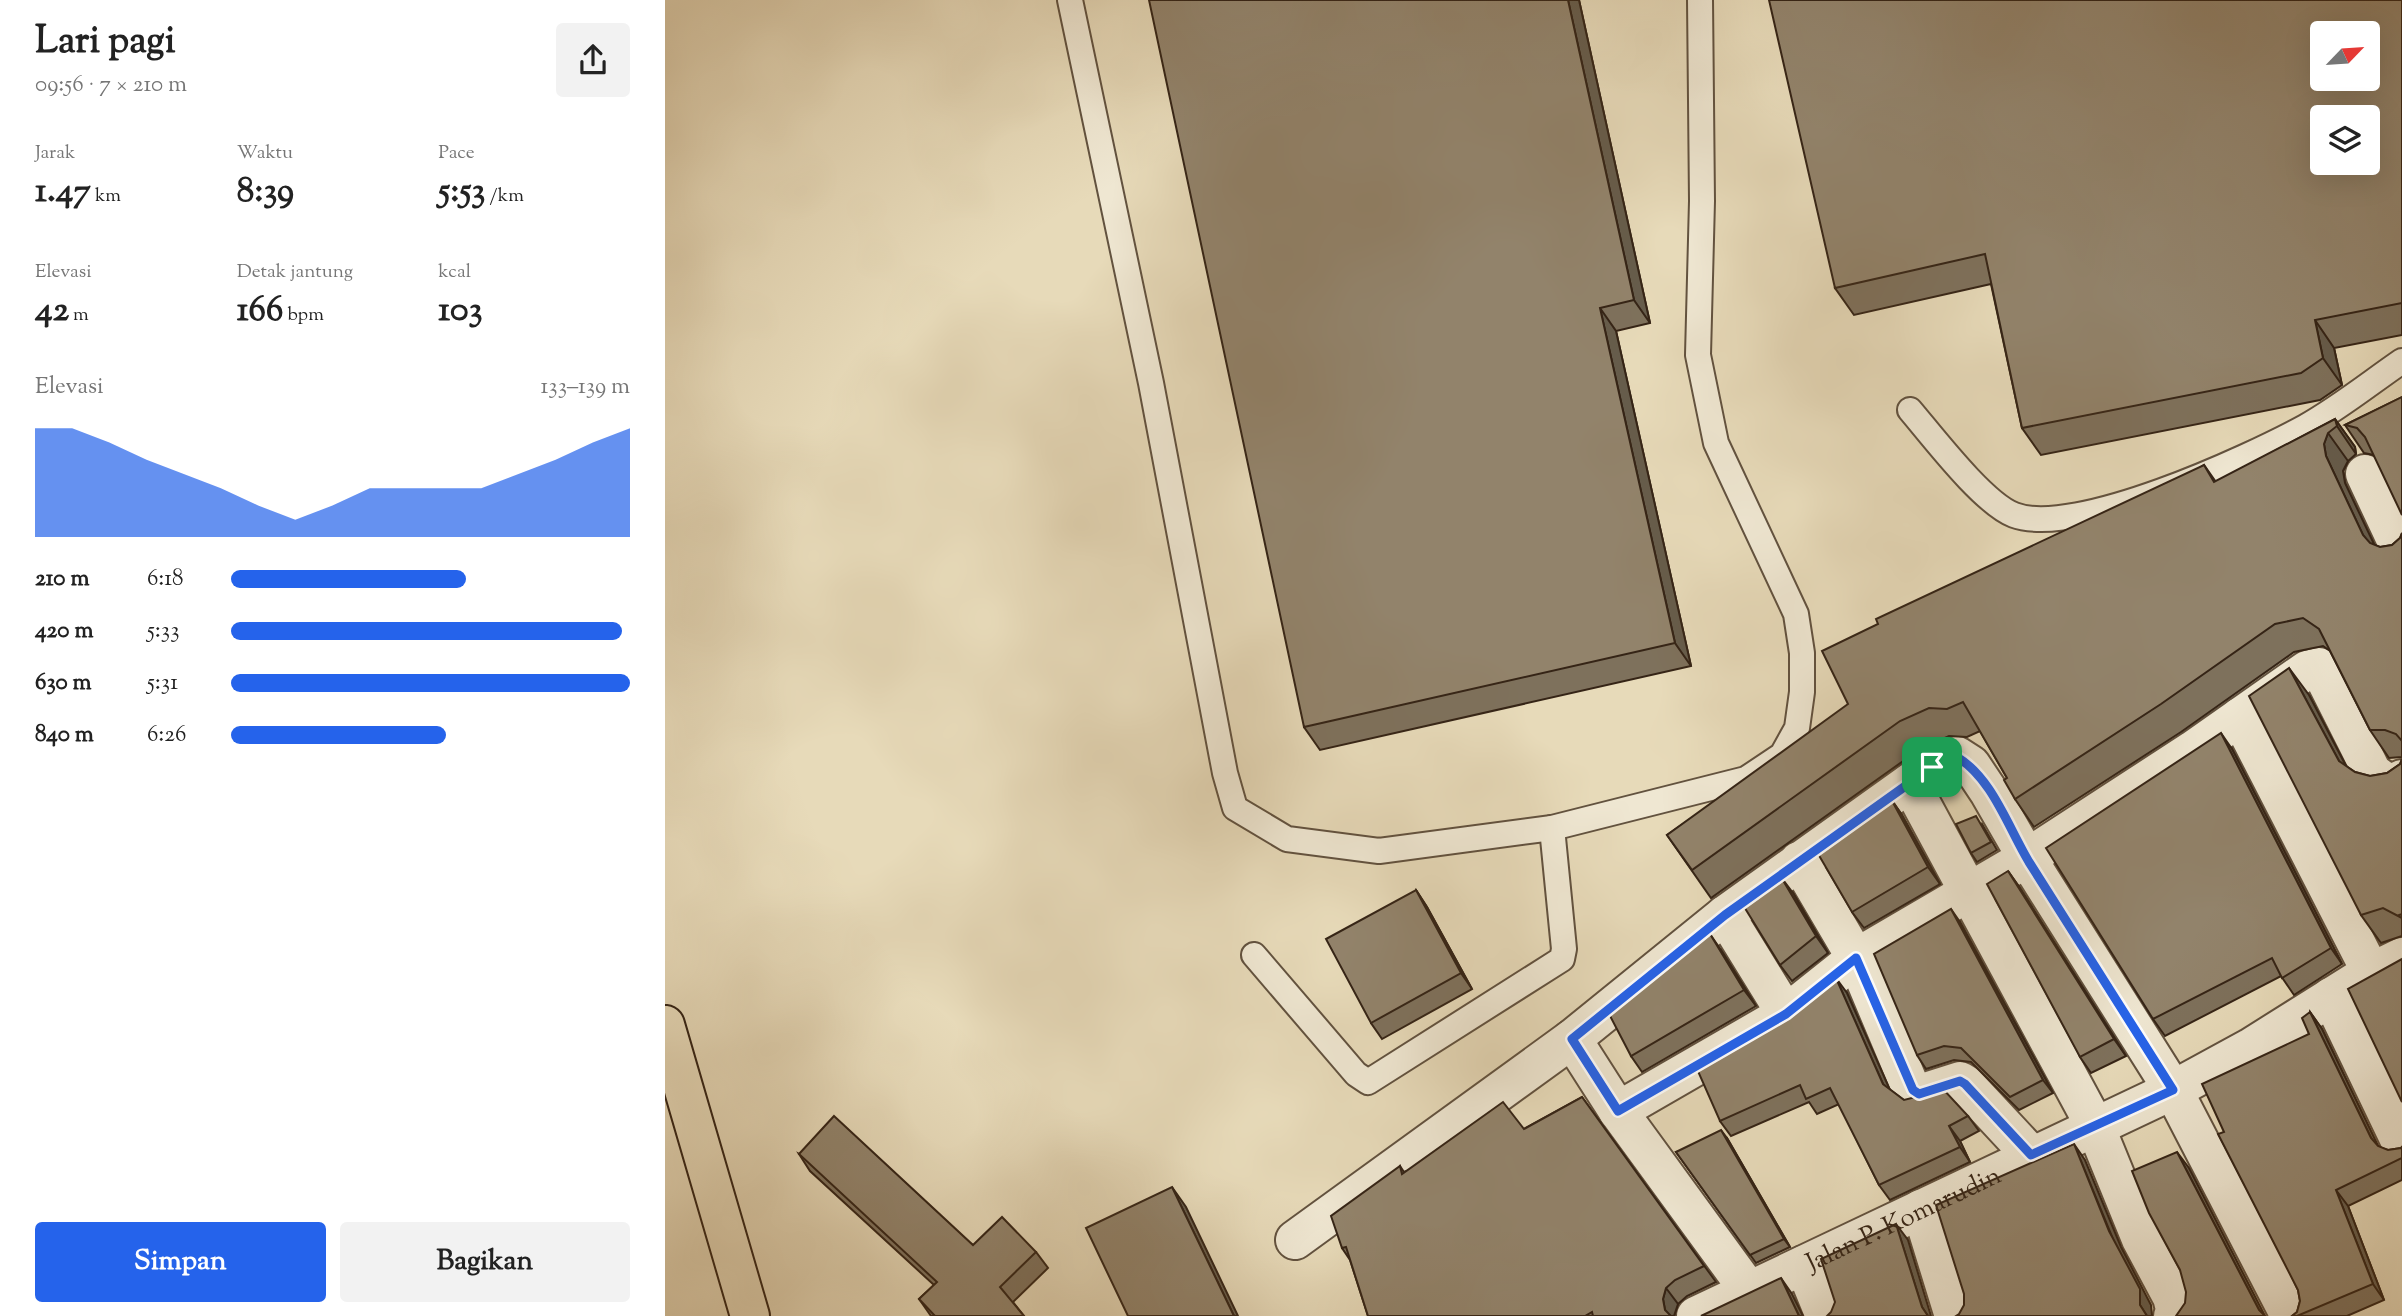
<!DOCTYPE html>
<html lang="id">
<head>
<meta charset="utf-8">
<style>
	:root { --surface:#fff; --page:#f2f2f2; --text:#222; --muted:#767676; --accent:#2563eb }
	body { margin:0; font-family:"Sorts Mill Goudy",serif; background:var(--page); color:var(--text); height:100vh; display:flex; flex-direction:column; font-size:26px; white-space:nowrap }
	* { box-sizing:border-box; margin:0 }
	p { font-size:23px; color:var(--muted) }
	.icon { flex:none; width:38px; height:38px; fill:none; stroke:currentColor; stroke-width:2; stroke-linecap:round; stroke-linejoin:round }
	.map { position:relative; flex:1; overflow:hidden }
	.sheet { display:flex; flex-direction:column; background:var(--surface); width:665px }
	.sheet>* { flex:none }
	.needle { width:46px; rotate:65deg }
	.buttons { position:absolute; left:1645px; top:21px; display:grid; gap:14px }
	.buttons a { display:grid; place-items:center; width:70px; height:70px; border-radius:7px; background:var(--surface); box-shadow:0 7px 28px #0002; font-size:35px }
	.pin { position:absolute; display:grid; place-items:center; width:60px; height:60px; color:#fff; margin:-30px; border-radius:14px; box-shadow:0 4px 10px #0006 }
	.round { display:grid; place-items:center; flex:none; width:74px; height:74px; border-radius:7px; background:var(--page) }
	.head { display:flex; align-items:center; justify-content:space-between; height:119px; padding:0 35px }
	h1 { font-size:38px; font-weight:700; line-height:52px }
	.stats { display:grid; grid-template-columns:repeat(3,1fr); gap:10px; height:119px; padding:7px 35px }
	.stats div { display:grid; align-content:center }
	.stats b { font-size:35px; font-weight:700 }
	.stats small { font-size:19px; font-weight:400 }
	.stats p { font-size:19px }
	.chart { height:196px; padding:14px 35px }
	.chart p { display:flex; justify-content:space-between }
	.chart svg { width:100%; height:126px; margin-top:7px; fill:var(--accent); opacity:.7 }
	.cta { display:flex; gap:14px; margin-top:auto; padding:14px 35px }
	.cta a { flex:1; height:80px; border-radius:7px; background:var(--accent); color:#fff; font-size:28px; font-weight:700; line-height:80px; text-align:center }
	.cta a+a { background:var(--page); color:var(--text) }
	ul { padding:0 35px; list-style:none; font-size:23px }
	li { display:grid; grid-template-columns:112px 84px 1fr; align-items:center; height:52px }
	li i { height:18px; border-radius:9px; background:var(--accent) }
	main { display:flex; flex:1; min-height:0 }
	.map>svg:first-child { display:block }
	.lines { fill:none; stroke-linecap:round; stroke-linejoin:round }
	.service-casing { stroke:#62523f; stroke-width:28 }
	.minor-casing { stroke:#62523f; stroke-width:42 }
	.motorway-casing { stroke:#352416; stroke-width:42 }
	.service { stroke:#efe7d2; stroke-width:24 }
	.minor { stroke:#efe7d2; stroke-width:38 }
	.motorway { stroke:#e7dab9; stroke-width:38 }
	.wall { fill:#7e715c; stroke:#352416; stroke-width:2 }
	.shaded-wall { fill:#665c4b; stroke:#352416; stroke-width:2 }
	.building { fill:#92836b; stroke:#352416; stroke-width:2; fill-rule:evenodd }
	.route-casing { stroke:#fff; stroke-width:14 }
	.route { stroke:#2563eb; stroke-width:9 }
	.labels { text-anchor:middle; stroke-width:7; stroke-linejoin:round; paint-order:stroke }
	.street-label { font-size:26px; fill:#352416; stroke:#efe7d2 }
</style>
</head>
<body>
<main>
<section class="sheet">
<div class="head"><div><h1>Lari pagi</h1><p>09:56 · 7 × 210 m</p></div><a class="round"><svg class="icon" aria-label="share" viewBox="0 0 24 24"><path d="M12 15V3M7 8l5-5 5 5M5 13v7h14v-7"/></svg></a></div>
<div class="stats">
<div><p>Jarak</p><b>1.47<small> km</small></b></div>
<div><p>Waktu</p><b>8:39</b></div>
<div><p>Pace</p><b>5:53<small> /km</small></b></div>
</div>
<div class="stats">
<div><p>Elevasi</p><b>42<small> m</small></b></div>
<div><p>Detak jantung</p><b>166<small> bpm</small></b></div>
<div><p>kcal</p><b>103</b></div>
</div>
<div class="chart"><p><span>Elevasi</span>133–139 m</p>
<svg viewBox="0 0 160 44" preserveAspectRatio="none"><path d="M0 44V6L10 6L20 11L30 17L40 22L50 27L60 33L70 38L80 33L90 27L100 27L110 27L120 27L130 22L140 17L150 11L160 6V44z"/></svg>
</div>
<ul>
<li><b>210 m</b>6:18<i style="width:59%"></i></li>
<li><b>420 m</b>5:33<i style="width:98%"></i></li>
<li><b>630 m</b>5:31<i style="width:100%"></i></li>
<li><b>840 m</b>6:26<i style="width:54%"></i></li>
</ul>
<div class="cta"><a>Simpan</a><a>Bagikan</a></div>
</section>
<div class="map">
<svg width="1737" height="1316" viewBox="0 0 1737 1316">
	<rect width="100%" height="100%" fill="#e7dab9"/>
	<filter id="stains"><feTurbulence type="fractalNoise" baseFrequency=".00286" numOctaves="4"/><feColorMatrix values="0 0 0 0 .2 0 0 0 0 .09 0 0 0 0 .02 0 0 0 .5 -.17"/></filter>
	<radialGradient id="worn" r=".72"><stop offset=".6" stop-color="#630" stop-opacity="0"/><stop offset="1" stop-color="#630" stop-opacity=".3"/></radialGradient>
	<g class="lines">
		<g class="service-casing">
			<g id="service">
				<polyline points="405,0 486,383 560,773 570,808 622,839 714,851 887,828 1081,779 1117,755 1132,728 1137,692 1137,653 1131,614 1051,443 1033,355 1037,201 1035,0"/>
				<path d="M1245,410C1268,437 1318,503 1349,515C1410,538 1583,458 1640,427C1674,408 1705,383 1737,361"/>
				<polyline points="589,955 691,1074 703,1082 897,959 899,949 887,828"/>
			</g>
		</g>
		<g class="minor-casing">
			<g id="minor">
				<polyline points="1700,474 1737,553"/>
				<polyline points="1575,717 1706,972"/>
				<polyline points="1245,783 1430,1126 1476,1239 1507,1297 1511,1313 1508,1316"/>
				<polyline points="1134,861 1191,958 1244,1084 1254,1094 1295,1081 1300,1084 1366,1155"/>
				<polyline points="1060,915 1121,1014"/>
				<polyline points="1666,997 1737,1145"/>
				<polyline points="907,1039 953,1111 1085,1292"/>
				<path d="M953,1111L1121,1014L1191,958L1362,858L1528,750L1642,670L1654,667L1707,772C1717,780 1725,786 1737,779"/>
				<polyline points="1256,1209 1289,1316"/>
				<polyline points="630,1240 907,1039 1060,915 1267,767 1292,756 1306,765 1324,792 1362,858 1508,1090 1625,1316"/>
				<polyline points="1139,1265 1160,1316"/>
				<path id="s1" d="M1031,1316L1508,1090L1585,1048L1706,972L1737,957"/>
			</g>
		</g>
		<g class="motorway-casing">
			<polyline id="motorway" points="0,1025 85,1316"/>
		</g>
		<use href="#service" class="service"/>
		<use href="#minor" class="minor"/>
		<use href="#motorway" class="motorway"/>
	</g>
	<g class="wall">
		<polygon points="914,0 985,323 951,331 1026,666 655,750 639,727"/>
		<polygon points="1737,0 1737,335 1669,348 1677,385 1655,400 1376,455 1357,428 1326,284 1189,315 1170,288"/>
		<polygon points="1737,397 1709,455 1699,453 1680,425"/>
		<polygon points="1670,419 1690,447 1691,454 1683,461 1678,471 1680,483 1709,545 1715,547 1727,545 1735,538 1737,533 1737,757 1724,758 1705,730 1665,651 1658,646 1629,652 1516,732 1369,827 1350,799 1342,778 1315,731 1302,737 1284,736 1255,749 1046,898 1002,835 1539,465 1551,482"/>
		<polygon points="1644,695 1681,766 1690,772 1705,776 1722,773 1735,764 1737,759 1737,936 1716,943 1696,915"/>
		<polygon points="1567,749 1677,964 1629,995 1616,976 1500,1036 1488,1019"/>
		<polygon points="1226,799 1237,815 1275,884 1199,928 1187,912"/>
		<polygon points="1317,824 1332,850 1312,862 1306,853"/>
		<polygon points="1343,871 1355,888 1461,1056 1426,1073 1415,1057"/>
		<polygon points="751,890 762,907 807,989 717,1039 706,1023"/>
		<polygon points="1128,893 1163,953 1127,981 1115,965"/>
		<polygon points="1295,922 1388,1093 1354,1110 1306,1062 1289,1060 1261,1069 1252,1055"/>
		<polygon points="1056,950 1091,1006 977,1072 966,1056"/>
		<polygon points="1182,993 1224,1089 1239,1100 1303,1116 1314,1131 1295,1141 1305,1162 1225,1200 1214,1185 1174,1104 1152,1114 1144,1102 1066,1136 1055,1121"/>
		<polygon points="1645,1012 1657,1029 1713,1147 1723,1150 1736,1148 1737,1147 1737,1180 1683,1206 1719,1300 1682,1316 1627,1316 1632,1312 1635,1301 1633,1290 1559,1132 1644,1034"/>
		<polygon points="917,1097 1051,1282 1022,1296 1013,1304 1009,1316 703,1316 685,1260 677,1248 735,1166 739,1172 859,1129"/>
		<polygon points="1062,1138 1125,1247 1091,1263 1011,1152"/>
		<polygon points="134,1154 308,1245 371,1252 383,1268 348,1302 359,1316 266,1316 254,1299 269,1285 145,1171"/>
	</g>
	<g class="shaded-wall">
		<polygon points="903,0 914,0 985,323 969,300"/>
		<polygon points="935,308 951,331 1026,666 1010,643"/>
		<polygon points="1650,320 1669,348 1677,385 1658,358"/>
		<polygon points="1670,419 1690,447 1691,454 1672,426"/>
		<polygon points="1663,433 1683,461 1678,471 1680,483 1718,563 1698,535 1661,456 1659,444"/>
		<polygon points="1624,668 1644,695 1693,789 1674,761"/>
		<polygon points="1556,733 1567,749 1677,964 1666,948"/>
		<polygon points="1226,799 1237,815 1275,884 1263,867"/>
		<polygon points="1343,871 1355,888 1461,1056 1449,1039"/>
		<polygon points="1116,877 1128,893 1163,953 1151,936"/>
		<polygon points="751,890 762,907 807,989 796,973"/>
		<polygon points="1286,909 1295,922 1388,1093 1378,1080"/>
		<polygon points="1045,934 1056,950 1091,1006 1079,990"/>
		<polygon points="1171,978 1182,993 1229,1099 1218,1084"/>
		<polygon points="1645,1012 1657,1029 1717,1154 1706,1138"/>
		<polygon points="1284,1126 1295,1141 1305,1162 1295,1147"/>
		<polygon points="1056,1130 1062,1138 1125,1247 1119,1239"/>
		<polygon points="1409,1144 1420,1160 1456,1247 1486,1305 1487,1316 1482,1316 1475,1305"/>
		<polygon points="1512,1152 1524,1168 1600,1316 1594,1310"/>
		<polygon points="507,1187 521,1207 573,1316 569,1316"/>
		<polygon points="1671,1190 1683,1206 1719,1300 1708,1284"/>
		<polygon points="1231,1224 1243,1240 1266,1316 1263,1316 1257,1307"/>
		<polygon points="1116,1278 1127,1294 1138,1316 1134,1316"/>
		<polygon points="1001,1288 1013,1304 1009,1316 1005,1316 1000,1310 998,1299"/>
	</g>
	<g class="building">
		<polygon points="484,0 903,0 969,300 935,308 1010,643 639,727"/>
		<path d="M1104,0H1737V303L1650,320L1658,358L1636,373L1357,428L1320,254L1170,288ZM1657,33H1703V79H1657ZM1657,117H1703V163H1657Z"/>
		<polygon points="1737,397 1737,515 1700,437 1692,428 1680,425"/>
		<polygon points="1670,419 1672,426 1663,433 1659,444 1661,456 1698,535 1705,543 1715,547 1727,545 1735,538 1737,533 1737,741 1731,734 1720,730 1705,730 1654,629 1638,618 1610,624 1496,704 1350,799 1339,780 1342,778 1298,702 1282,709 1264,708 1235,721 1027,870 1002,835 1183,704 1157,651 1213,624 1211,619 1539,465 1549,482"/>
		<polygon points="1624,668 1674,761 1690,772 1705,776 1722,773 1735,764 1737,759 1737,914 1734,915 1735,917 1718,908 1696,915 1584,696"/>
		<polygon points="1556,733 1666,948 1617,978 1607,958 1488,1019 1381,848"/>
		<polygon points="1226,799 1263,867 1187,912 1152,852"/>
		<polygon points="1311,816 1326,842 1306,853 1291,824"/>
		<polygon points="1343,871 1449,1039 1415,1057 1322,884"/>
		<polygon points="1116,877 1151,936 1115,965 1078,905"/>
		<polygon points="751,890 796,973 706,1023 661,939"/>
		<polygon points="1286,909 1378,1080 1345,1097 1296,1048 1279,1046 1252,1055 1209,954"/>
		<polygon points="1045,934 1079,990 966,1056 943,1012 1032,940"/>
		<polygon points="1737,959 1737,1102 1683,989"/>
		<polygon points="1171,978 1218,1084 1239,1100 1279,1090 1303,1116 1284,1126 1295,1147 1214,1185 1165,1088 1141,1099 1135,1085 1055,1121 1032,1069 1121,1018"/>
		<polygon points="1645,1012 1706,1138 1713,1146 1723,1150 1736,1148 1737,1147 1737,1158 1671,1190 1708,1284 1632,1316 1627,1316 1632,1312 1635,1301 1633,1290 1553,1134 1559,1132 1537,1084 1644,1034 1637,1018"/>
		<polygon points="917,1097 1039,1266 1010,1280 1001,1288 998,1299 1000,1310 1006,1316 928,1316 927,1312 920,1316 703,1316 681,1247 677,1248 666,1216 735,1166 737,1174 838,1102 859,1129"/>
		<polygon points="169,1116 308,1245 337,1217 371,1252 335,1287 359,1316 270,1316 254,1299 272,1282 134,1154"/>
		<polygon points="1056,1130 1119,1239 1085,1255 1011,1152"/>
		<polygon points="1409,1144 1444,1231 1475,1289 1475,1305 1482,1316 1291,1316 1294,1314 1299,1305 1299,1294 1271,1205"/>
		<polygon points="1512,1152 1594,1310 1600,1316 1511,1316 1520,1303 1521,1292 1515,1270 1484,1213 1467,1171"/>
		<polygon points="507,1187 569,1316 463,1316 421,1228"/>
		<polygon points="1231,1224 1257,1307 1263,1316 1162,1316 1166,1312 1170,1302 1156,1259"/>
		<polygon points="1116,1278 1134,1316 1036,1316"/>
	</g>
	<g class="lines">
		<g class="route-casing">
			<path id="route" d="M1292,757C1327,778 1343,827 1364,862C1412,938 1460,1014 1508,1090L1366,1155L1300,1084L1295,1081L1254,1094L1248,1090L1191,958L1121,1014L953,1111L907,1039L1060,915L1267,767Z"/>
		</g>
		<use href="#route" class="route"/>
	</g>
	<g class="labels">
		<g class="street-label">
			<text dy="9" stroke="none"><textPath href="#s1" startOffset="229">Jalan P. Komarudin</textPath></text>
		</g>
	</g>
	<rect width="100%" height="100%" filter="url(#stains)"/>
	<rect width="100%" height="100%" fill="url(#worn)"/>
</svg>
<div class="buttons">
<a><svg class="needle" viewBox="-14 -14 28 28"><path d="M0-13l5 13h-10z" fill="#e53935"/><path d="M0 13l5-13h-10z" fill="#767676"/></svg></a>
<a><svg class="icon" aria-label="layers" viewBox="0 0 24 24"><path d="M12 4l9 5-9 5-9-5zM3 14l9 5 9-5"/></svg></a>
</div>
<div class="pin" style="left:1267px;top:767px;background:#1e9e55"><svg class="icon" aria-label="arrive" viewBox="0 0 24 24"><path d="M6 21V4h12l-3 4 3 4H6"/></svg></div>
</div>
</main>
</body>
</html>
